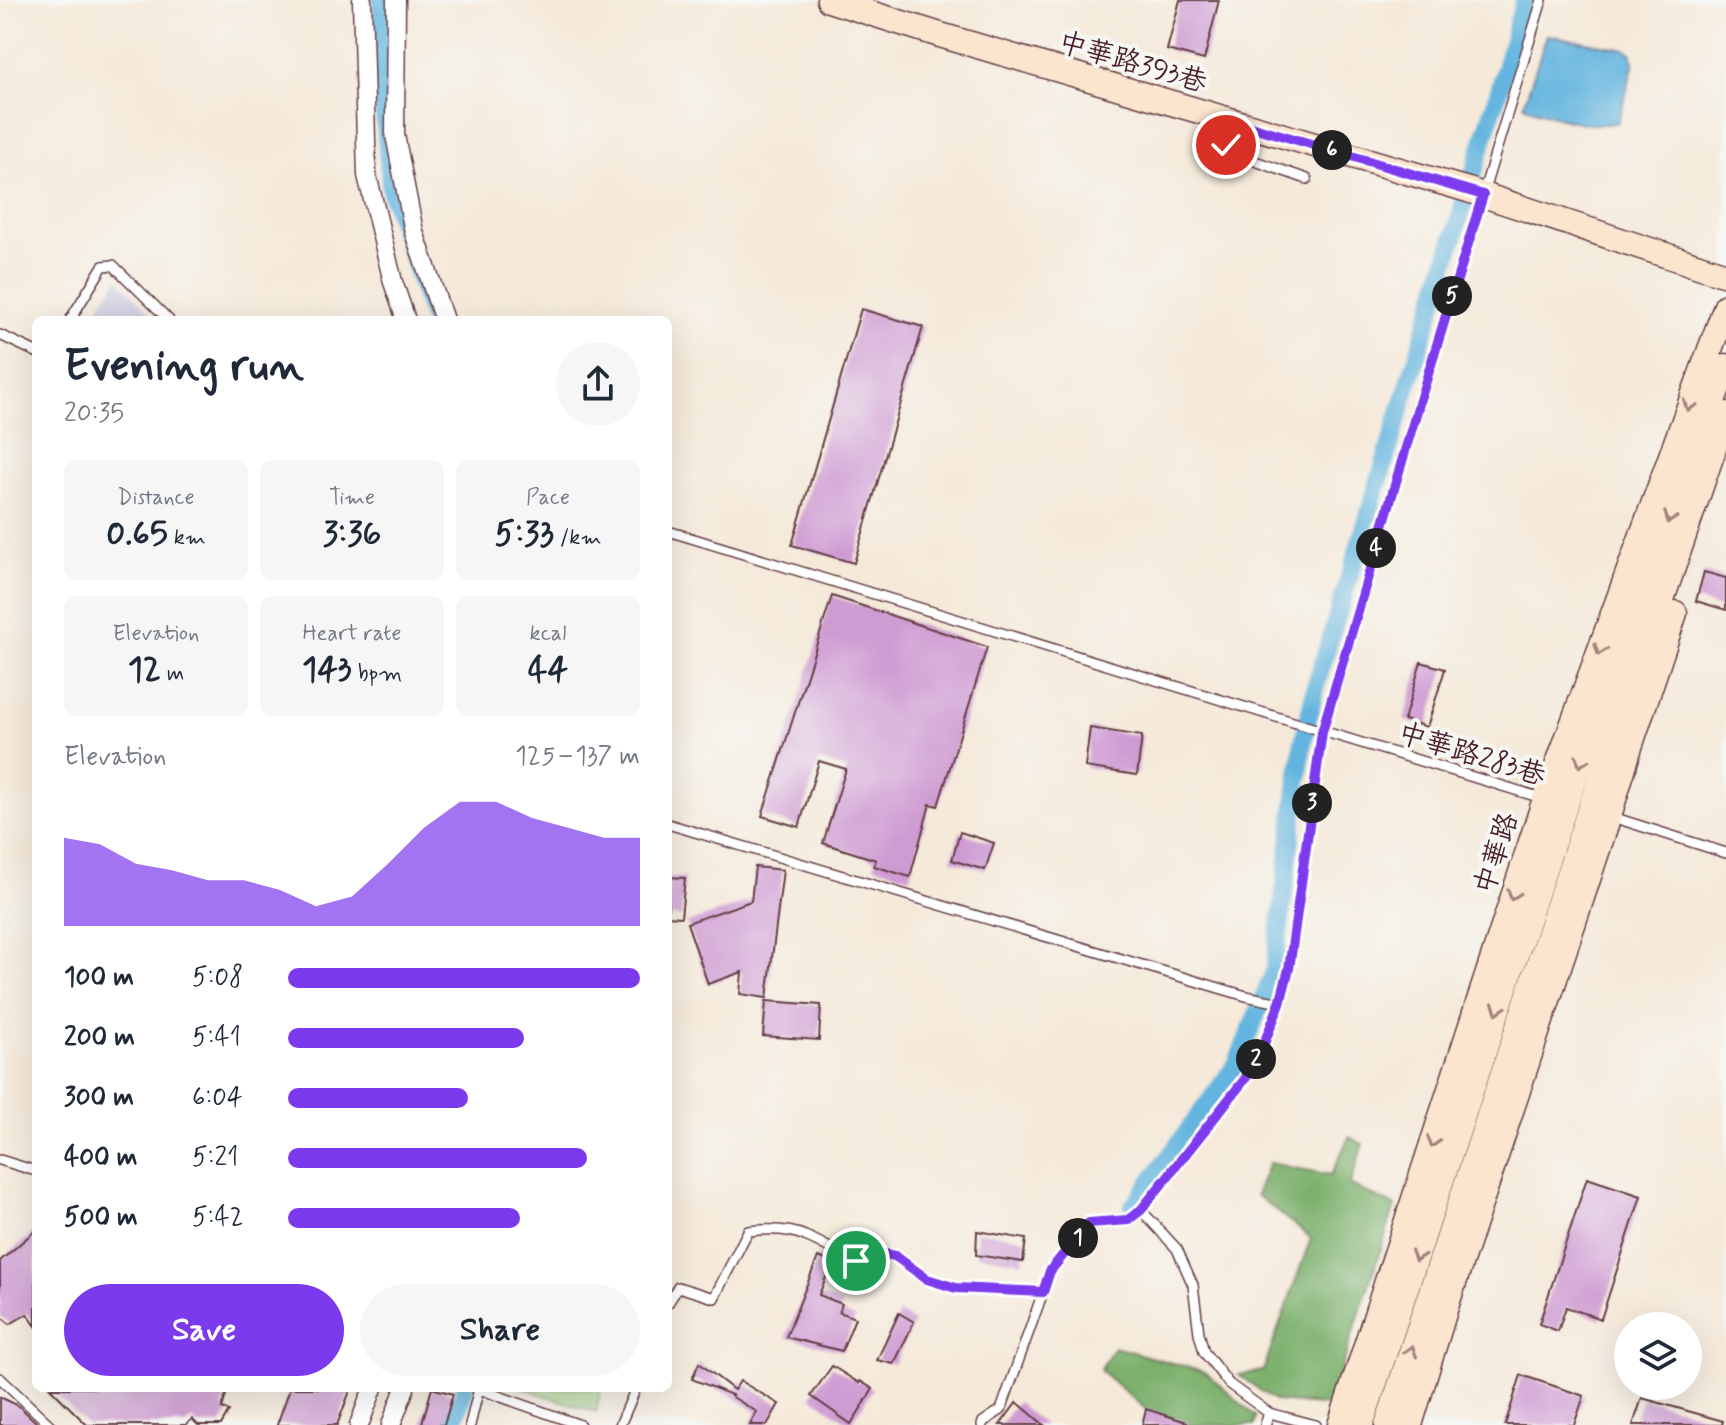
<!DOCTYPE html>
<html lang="en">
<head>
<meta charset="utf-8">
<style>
	:root { --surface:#fff; --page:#f6f6f7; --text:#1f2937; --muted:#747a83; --accent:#7c3aed }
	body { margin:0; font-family:Mynerve,"LXGW WenKai TC",sans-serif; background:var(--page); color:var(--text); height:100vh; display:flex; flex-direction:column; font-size:30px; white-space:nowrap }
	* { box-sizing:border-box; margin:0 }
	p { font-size:26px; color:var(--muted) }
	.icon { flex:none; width:44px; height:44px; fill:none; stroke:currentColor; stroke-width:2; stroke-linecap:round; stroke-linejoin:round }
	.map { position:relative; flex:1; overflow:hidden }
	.sheet { position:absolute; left:32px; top:316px; width:640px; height:1076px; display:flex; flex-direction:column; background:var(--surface); border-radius:12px; box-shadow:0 8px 32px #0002 }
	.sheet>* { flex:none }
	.controls { position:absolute; left:1614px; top:1312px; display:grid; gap:16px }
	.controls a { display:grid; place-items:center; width:88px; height:88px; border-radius:50%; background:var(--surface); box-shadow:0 8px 32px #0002; font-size:40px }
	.pin { position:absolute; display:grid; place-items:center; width:68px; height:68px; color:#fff; margin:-34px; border:4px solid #fff; border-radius:50%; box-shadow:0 2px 8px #0007 }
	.km { position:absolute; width:40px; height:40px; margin:-20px; border-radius:50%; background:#222; color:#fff; font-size:22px; line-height:40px; text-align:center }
	.round { display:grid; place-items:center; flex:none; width:84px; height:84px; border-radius:42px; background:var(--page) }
	.overview { display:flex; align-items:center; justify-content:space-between; height:136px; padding:0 32px }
	h1 { font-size:44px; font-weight:700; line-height:60px }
	.figures { display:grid; grid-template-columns:repeat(3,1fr); gap:12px; height:136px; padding:8px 32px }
	.figures div { display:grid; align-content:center; border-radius:12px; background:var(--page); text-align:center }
	.figures b { font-size:34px; font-weight:700 }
	.figures small { font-size:22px; font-weight:400 }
	.figures p { font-size:22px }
	.chart { height:224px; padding:16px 32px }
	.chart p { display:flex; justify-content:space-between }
	.chart svg { width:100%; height:144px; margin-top:8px; fill:var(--accent); opacity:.7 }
	.action { display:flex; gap:16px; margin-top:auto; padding:16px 32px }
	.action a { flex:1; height:92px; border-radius:48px; background:var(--accent); color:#fff; font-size:32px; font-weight:700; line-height:92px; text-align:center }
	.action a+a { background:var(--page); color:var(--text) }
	ul { padding:0 32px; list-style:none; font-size:26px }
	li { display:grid; grid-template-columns:128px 96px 1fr; align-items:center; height:60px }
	li i { height:20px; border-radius:10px; background:var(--accent) }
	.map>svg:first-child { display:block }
	.industrial { fill:#c3c1db }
	.green { fill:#9bcd7c; stroke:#727654; stroke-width:2 }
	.forest { fill:#7cb06c; stroke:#63684c; stroke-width:2 }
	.water { fill:#64b5df; stroke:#576a85; stroke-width:2 }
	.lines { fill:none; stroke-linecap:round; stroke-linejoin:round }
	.canal { stroke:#64b5df; stroke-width:18 }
	.building { fill:#cf9bd3 }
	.lane-casing { stroke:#643d45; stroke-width:12 }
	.street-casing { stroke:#643d45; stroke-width:21 }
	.secondary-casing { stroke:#643d45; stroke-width:27 }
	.lane { stroke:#fff; stroke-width:9 }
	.street { stroke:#fff; stroke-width:18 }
	.secondary { stroke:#fbe5cf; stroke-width:24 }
	.oneway { stroke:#a2827d }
	.route-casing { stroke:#fff; stroke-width:16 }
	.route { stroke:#7c3aed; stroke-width:10 }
	.labels { text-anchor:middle; stroke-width:8; stroke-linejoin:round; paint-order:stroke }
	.street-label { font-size:28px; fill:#4a1f2b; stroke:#f6f6f2 }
</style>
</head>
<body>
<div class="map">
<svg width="1726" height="1425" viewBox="0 0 1726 1425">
	<rect width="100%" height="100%" fill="#f6f6f2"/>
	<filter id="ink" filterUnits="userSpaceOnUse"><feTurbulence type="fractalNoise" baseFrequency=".0125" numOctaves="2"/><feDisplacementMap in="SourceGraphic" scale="16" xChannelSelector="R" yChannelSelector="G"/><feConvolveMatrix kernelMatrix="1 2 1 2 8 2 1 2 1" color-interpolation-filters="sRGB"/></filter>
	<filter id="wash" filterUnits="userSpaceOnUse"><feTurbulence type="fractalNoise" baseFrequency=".006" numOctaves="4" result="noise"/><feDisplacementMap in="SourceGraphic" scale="32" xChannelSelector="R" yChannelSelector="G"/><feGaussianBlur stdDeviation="1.8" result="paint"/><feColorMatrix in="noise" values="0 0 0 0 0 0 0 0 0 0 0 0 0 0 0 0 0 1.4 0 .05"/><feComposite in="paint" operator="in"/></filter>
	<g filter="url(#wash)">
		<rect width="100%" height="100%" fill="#f5e9d9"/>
		<polygon class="industrial" points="118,279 156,320 90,320"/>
		<polygon class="green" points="522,1388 601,1388 596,1412"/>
		<g class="forest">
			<polygon points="1349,1137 1363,1144 1350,1185 1395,1206 1329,1406 1275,1401 1239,1375 1263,1371 1311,1238 1256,1195 1269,1163 1331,1175"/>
			<polygon points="1114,1347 1205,1372 1256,1417 1254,1425 1164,1425 1100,1370"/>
		</g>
		<path class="water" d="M1547,35L1625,49L1631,53L1634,62L1618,122C1591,130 1554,116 1528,108L1524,104Z"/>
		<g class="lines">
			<g class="canal">
				<polyline points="381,0 383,102 391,193 433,320"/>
				<polyline points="1133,1206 1237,1063 1274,972 1303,742 1316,685 1500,87 1524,0"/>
				<polyline points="453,1425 465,1388"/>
			</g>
		</g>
		<g id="blocks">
			<g class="building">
				<polygon points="1180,0 1219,0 1204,60 1167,50"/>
				<polygon points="861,309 923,327 854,563 792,545"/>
				<polygon points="1704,572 1726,578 1726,610 1696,601"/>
				<polygon points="832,596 987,647 938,806 930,804 910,877 874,866 876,860 823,843 846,769 819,761 799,827 762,816"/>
				<polygon points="1421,662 1445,669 1427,727 1404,720"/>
				<polygon points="1090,728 1142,736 1137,775 1085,767"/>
				<polygon points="960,832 994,843 985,870 952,860"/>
				<polygon points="755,867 783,870 767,998 740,994 742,972 708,984 687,923 751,901"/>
				<polygon points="668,877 685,878 681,917 668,916"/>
				<polygon points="766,1001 821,1005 819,1040 763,1036"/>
				<polygon points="1587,1178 1641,1196 1601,1319 1566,1307 1558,1331 1539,1324"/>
				<polygon points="36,1230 36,1326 27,1314 10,1324 0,1316 0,1261"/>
				<polygon points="977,1231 1026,1239 1023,1262 976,1255"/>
				<polygon points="818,1257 832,1262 819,1295 842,1304 839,1312 855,1318 842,1351 786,1337"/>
				<polygon points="899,1313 914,1322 894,1364 877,1360"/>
				<polygon points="699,1363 734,1390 740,1381 779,1404 767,1425 750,1425 757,1412 731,1396 732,1395 692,1379"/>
				<polygon points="832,1366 859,1383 860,1381 873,1389 851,1424 811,1396"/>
				<polygon points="1521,1375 1584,1396 1574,1425 1505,1425"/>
				<polygon points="50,1388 228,1388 222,1408 229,1411 221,1425 198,1425 192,1419 186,1425 87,1425"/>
				<polygon points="290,1388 340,1388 350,1391 337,1425 277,1425"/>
				<polygon points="432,1388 453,1394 444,1425 429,1425 422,1423"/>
				<polygon points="0,1397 19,1406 39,1425 0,1425"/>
				<polygon points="1642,1398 1723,1421 1722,1425 1633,1425"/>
				<polygon points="1017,1402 1044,1425 1000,1425"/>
				<polygon points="1146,1409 1187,1422 1187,1425 1142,1425"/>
			</g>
		</g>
	</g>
	<g filter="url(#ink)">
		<use href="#blocks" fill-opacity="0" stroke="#643d45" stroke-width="2"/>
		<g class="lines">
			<g class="lane-casing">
				<g id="lane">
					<polyline points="1232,123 1226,145 1229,152 1307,179"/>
					<polyline points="70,320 103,266 113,265 169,320"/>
					<polyline points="0,335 36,352"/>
					<polyline points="668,531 1545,799"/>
					<polyline points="1609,816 1726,853"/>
					<polyline points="668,824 1246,996 1280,1003"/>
					<polyline points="0,1160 36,1171"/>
					<polyline points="1141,1210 1245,1079 1263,1046 1280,1003 1289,969 1322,732 1421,397 1542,0"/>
					<path d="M668,1303L678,1287L714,1298L748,1231C766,1229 788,1228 805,1236C823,1243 838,1254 856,1261L876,1252L895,1256L927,1279L956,1288L1043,1292L1050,1271L1089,1223L1128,1220L1141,1210L1177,1249L1193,1285L1199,1333L1204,1352L1229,1384L1269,1413L1316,1425"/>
					<polyline points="0,1378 50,1425"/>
					<polyline points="479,1389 580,1425"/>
					<polyline points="470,1425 479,1388"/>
					<polyline points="620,1425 636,1388"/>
					<polyline points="982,1425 983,1422 1001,1410 1043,1292"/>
					<polyline points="1265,1425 1269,1413"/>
				</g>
			</g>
			<g class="street-casing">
				<g id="street">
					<polyline points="362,0 367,175 393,282 406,320"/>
					<polyline points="396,0 395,135 414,232 444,320"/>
					<polyline points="359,1425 373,1388"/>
					<polyline points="391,1425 405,1388"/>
				</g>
			</g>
			<g class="secondary-casing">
				<g id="secondary">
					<polyline points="829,0 940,35 1468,190 1726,275"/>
					<polyline points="1340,1425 1545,799 1726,306"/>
					<polyline points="1361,1425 1566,803 1726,366"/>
					<polyline points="1387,1425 1589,811 1726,414"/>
					<polyline points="1410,1425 1446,1307 1609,816 1628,753 1675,613"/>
				</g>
			</g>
			<use href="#lane" class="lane"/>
			<use href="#street" class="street"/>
			<use href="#secondary" class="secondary"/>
		</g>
		<defs><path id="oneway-chevron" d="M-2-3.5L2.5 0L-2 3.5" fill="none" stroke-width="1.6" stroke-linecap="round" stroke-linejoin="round" transform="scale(2)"/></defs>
		<g class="oneway">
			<use href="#oneway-chevron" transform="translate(1689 406) rotate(110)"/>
			<use href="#oneway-chevron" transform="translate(1670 518) rotate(110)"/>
			<use href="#oneway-chevron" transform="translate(1600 650) rotate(110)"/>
			<use href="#oneway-chevron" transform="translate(1581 762) rotate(110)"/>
			<use href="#oneway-chevron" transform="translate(1513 895) rotate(108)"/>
			<use href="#oneway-chevron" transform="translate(1498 1009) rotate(108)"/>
			<use href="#oneway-chevron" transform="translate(1433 1142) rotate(108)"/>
			<use href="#oneway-chevron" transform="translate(1417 1256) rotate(108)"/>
			<use href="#oneway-chevron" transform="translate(1411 1351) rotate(-72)"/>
		</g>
	</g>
	<g class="lines" filter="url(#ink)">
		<g class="route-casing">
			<polyline id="route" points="856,1261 876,1252 895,1256 927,1279 956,1288 1043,1292 1050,1271 1089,1223 1128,1220 1141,1210 1157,1190 1245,1079 1263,1046 1280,1003 1289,969 1322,732 1421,397 1483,195 1233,121 1226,145"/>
		</g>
		<use href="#route" class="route"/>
	</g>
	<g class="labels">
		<g class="street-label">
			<text transform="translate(1133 61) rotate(16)" y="10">中華路393巷</text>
			<text transform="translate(1472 753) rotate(17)" y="10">中華路283巷</text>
			<text transform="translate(1495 853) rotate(-72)" y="10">中華路</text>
		</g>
	</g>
</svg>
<div class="controls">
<a><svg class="icon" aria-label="layers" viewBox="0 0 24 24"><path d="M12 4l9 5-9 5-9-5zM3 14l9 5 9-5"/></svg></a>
</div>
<div class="pin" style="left:856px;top:1261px;background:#1e9e55"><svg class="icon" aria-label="arrive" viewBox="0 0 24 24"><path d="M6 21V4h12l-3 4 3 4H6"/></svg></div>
<div class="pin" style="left:1226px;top:145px;background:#d93025"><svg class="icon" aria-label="check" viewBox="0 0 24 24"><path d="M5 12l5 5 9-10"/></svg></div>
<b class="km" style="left:1078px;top:1238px">1</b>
<b class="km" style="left:1256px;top:1059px">2</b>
<b class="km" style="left:1312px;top:803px">3</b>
<b class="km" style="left:1376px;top:548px">4</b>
<b class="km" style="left:1452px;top:296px">5</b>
<b class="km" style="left:1332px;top:150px">6</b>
<section class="sheet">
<div class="overview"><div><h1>Evening run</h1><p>20:35</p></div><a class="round"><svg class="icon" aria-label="share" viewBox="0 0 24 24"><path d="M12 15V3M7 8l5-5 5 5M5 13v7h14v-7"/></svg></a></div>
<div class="figures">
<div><p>Distance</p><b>0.65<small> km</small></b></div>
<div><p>Time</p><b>3:36</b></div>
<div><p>Pace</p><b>5:33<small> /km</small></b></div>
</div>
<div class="figures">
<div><p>Elevation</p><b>12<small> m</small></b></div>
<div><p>Heart rate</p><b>143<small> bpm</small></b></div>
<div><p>kcal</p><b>44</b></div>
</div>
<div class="chart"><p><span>Elevation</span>125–137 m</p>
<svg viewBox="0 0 160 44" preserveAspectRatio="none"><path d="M0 44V17L10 19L20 25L30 27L40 30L50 30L60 33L70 38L80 35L90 25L100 14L110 6L120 6L130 11L140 14L150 17L160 17V44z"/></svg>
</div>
<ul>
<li><b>100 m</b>5:08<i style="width:100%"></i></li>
<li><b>200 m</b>5:41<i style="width:67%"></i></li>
<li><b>300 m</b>6:04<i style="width:51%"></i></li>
<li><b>400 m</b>5:21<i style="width:85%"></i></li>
<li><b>500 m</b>5:42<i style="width:66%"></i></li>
</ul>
<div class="action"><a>Save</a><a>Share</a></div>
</section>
</div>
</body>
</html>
